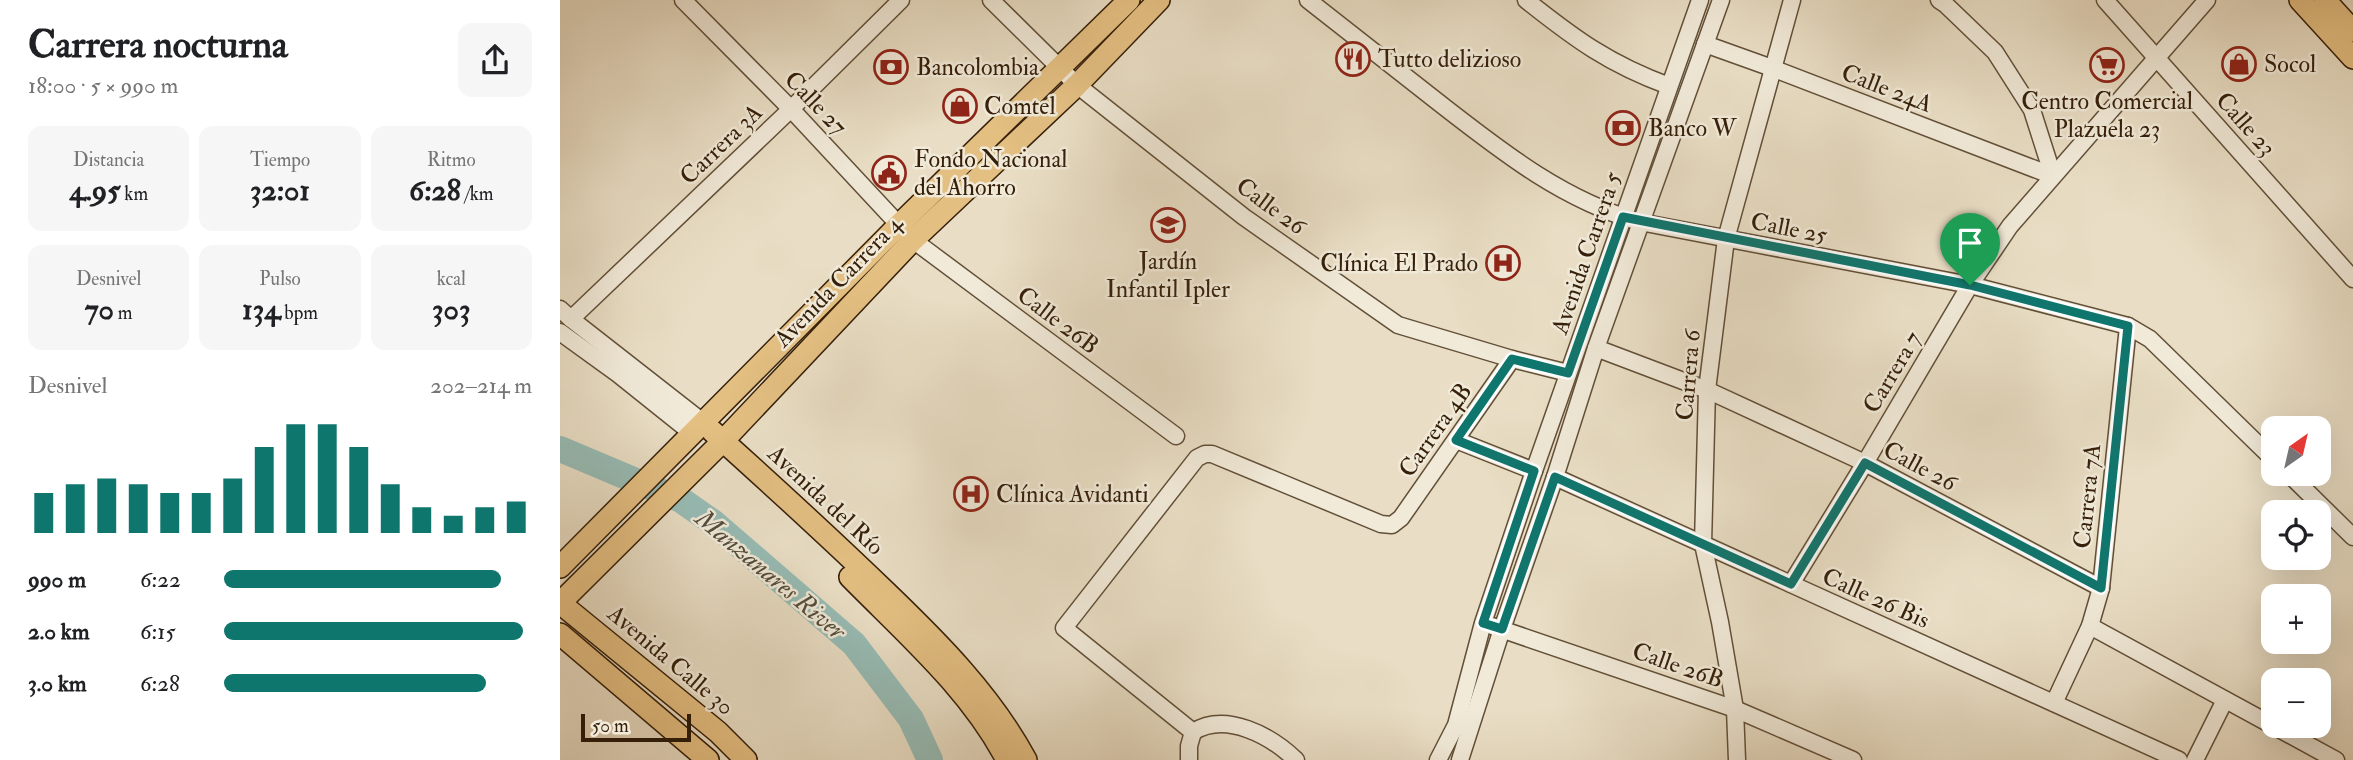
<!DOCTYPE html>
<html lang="es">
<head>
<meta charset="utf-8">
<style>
	:root { --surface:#fff; --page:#f6f6f6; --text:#202124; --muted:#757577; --accent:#0f766e }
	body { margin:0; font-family:"IM FELL Double Pica",serif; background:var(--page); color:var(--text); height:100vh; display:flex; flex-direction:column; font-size:26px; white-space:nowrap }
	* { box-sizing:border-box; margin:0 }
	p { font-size:23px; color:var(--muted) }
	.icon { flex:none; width:38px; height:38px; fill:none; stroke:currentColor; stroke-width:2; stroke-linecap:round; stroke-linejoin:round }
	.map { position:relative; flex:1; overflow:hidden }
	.sheet { display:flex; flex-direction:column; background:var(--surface); width:560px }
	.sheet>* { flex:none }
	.needle { width:46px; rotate:34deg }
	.buttons { position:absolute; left:1701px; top:416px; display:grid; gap:14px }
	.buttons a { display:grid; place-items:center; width:70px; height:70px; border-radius:14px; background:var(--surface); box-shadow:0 7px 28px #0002; font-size:35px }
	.scale { position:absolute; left:21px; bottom:18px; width:110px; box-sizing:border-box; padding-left:7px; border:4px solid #351f09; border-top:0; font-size:19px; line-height:24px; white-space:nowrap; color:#351f09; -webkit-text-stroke:5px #f1ead9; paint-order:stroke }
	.pin { position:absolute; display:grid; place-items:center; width:60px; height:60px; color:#fff; margin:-72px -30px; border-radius:50% 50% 50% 0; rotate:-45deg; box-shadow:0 0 7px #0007 }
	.pin .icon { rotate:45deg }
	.round { display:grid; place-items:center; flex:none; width:74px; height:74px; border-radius:14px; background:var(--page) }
	.headline { display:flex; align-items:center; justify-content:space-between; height:119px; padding:0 28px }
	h1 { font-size:38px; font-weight:700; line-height:52px }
	.metrics { display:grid; grid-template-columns:repeat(3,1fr); gap:10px; height:119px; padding:7px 28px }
	.metrics div { display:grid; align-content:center; border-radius:14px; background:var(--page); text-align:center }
	.metrics b { font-size:30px; font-weight:700 }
	.metrics small { font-size:19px; font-weight:400 }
	.metrics p { font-size:19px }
	.chart { height:196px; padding:14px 28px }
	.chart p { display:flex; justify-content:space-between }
	.chart svg { width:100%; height:126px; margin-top:7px; stroke:var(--accent); stroke-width:6 }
	ul { padding:0 28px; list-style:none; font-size:23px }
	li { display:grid; grid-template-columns:112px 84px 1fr; align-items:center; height:52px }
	li i { height:18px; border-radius:9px; background:var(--accent) }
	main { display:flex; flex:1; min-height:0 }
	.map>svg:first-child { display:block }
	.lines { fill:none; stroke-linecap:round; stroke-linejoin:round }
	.river { stroke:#97bcb5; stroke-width:26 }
	.minor-casing { stroke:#624f38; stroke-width:19 }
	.major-casing { stroke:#351f09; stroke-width:24 }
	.minor { stroke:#f1ead9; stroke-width:16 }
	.major { stroke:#e4bf82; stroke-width:21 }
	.route-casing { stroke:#fff; stroke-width:14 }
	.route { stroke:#0f766e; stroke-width:9 }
	.labels { text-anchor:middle; stroke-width:5; stroke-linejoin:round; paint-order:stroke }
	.poi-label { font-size:24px; fill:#351f09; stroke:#f1ead9; text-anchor:start }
	.street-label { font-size:24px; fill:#351f09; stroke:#f1ead9 }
	.water-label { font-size:26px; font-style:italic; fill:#524e3d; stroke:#f1ead9 }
</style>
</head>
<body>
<main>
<section class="sheet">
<div class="headline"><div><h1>Carrera nocturna</h1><p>18:00 · 5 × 990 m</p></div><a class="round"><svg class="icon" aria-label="share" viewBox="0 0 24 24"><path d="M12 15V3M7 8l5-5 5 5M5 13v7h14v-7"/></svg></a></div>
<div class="metrics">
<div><p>Distancia</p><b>4.95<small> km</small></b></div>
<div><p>Tiempo</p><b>32:01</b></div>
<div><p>Ritmo</p><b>6:28<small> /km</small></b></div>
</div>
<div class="metrics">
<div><p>Desnivel</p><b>70<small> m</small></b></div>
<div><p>Pulso</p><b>134<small> bpm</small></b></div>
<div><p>kcal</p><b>303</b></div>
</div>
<div class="chart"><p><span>Desnivel</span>202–214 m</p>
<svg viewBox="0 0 160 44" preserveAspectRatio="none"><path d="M5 44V30M15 44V27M25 44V25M35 44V27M45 44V30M55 44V30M65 44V25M75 44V14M85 44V6M95 44V6M105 44V14M115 44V27M125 44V35M135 44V38M145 44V35M155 44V33"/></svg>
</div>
<ul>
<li><b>990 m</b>6:22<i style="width:90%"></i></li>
<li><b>2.0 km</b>6:15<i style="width:97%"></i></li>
<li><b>3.0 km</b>6:28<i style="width:85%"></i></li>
</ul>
</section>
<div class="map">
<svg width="1793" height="760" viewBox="0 0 1793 760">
	<rect width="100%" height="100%" fill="#e9dec5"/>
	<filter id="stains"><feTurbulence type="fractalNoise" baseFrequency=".00286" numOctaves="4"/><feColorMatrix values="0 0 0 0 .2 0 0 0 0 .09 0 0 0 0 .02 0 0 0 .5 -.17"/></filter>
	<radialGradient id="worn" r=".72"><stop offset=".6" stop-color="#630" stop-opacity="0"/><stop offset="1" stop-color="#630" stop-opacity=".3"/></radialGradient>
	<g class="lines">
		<polyline class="river" points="0,449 121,500 154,523 294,644 351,719 370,760"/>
		<g class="minor-casing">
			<g id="minor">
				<polyline points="123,0 231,109 353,240 616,436"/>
				<polyline points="431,0 517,85 684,217 838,325 952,359 1008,373"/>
				<path d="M748,0C791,34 835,68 878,102C941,151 1002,200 1080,222L1410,285L1568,326L1590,339L1713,459"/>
				<path d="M966,0C1015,39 1049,64 1109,86"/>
				<polyline points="1379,0 1385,4 1435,52 1472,110 1493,176"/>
				<polyline points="1545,0 1793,279"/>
				<polyline points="1145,44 1212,68 1493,176"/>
				<polyline points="0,309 11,319 144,423"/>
				<polyline points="11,319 231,109 341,0"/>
				<polyline points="0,332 58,374 133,434"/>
				<polyline points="1036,348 1147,390 1305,463 1541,588"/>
				<polyline points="896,440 974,471"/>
				<polyline points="1729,474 1793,537"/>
				<polyline points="995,477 1619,760"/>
				<polyline points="1231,584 1305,463 1410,285 1450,226 1647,0"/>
				<polyline points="932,626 1175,709 1293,760"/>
				<polyline points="1530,626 1776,760"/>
				<polyline points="1494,703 1530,626 1541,588 1568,326"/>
				<path d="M633,732C666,711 711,736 736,760"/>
				<polyline points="629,760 629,746 633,732 504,628 637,458 645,454 652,454 821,524 832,525 841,518 952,359"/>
				<polyline points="878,760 896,725 923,623 974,471 1140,0"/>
				<polyline points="900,760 942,629 995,477 1036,348 1161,0"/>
				<polyline points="1177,760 1175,709 1160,622 1143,544 1147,390 1166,239 1232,0"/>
				<polyline points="1635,760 1665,700"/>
			</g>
		</g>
		<g class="major-casing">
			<g id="major">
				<polyline points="1740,0 1793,58"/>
				<polyline points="1765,0 1793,31"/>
				<path d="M152,431C211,484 269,537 326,592C378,642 431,695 466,760"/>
				<polyline points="0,567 339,225 569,0"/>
				<path d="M290,577C345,633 410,689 447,760"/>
				<polyline points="0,603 163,441 353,240 517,85 599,0"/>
				<polyline points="0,603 158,732 186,760"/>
				<polyline points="0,634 148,760"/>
			</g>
		</g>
		<use href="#minor" class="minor"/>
		<use href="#major" class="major"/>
	</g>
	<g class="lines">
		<g class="route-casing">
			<polygon id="route" points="1063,217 1410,285 1568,326 1541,588 1305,463 1231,584 995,477 942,629 923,623 974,471 896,440 952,359 1008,373"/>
		</g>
		<use href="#route" class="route"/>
	</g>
	<defs>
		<g id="restaurant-ring" transform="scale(1.75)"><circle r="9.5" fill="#f1ead9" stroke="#8f2418" stroke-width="1.5"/><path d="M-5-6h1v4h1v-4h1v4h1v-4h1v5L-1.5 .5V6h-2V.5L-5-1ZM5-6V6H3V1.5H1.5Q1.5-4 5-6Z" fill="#8f2418"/></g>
		<g id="shop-ring" transform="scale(1.75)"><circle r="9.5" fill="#f1ead9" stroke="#8f2418" stroke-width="1.5"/><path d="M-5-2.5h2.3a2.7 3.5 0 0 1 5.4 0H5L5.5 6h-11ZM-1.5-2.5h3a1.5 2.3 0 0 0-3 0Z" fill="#8f2418"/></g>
		<g id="supermarket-ring" transform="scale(1.75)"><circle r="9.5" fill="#f1ead9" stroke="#8f2418" stroke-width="1.5"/><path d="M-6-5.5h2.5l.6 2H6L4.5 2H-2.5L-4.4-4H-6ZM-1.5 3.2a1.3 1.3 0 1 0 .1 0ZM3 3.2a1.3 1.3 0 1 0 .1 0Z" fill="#8f2418"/></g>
		<g id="bank-ring" transform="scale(1.75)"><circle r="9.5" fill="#f1ead9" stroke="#8f2418" stroke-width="1.5"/><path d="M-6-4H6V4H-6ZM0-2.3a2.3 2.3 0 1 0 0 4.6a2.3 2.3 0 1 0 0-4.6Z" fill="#8f2418"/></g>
		<g id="civic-ring" transform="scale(1.75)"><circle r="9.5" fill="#f1ead9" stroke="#8f2418" stroke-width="1.5"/><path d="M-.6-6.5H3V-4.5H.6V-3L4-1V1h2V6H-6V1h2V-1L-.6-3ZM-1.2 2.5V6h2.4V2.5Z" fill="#8f2418"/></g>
		<g id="school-ring" transform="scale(1.75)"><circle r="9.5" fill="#f1ead9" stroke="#8f2418" stroke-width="1.5"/><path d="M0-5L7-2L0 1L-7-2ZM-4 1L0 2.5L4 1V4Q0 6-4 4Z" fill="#8f2418"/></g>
		<g id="hospital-ring" transform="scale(1.75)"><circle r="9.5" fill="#f1ead9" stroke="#8f2418" stroke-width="1.5"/><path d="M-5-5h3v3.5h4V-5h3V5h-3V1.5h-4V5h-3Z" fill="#8f2418"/></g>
	</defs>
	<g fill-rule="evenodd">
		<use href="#restaurant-ring" x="793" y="59"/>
		<use href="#shop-ring" x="1679" y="64"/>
		<use href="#supermarket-ring" x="1547" y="65"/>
		<use href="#bank-ring" x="331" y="67"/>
		<use href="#shop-ring" x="400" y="106"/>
		<use href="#bank-ring" x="1063" y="128"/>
		<use href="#civic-ring" x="329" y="173"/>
		<use href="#school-ring" x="608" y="225"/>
		<use href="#hospital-ring" x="943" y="263"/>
		<use href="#hospital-ring" x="411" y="494"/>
	</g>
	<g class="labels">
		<g class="poi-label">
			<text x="818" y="67">Tutto delizioso</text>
			<text x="1704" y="72">Socol</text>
			<text x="356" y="75">Bancolombia</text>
			<text x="1547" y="109" text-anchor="middle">Centro Comercial<tspan x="1547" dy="28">Plazuela 23</tspan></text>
			<text x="424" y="114">Comtel</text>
			<text x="1088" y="136">Banco W</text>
			<text x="354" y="167">Fondo Nacional<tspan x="354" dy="28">del Ahorro</tspan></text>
			<text x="608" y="269" text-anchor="middle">Jardín<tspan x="608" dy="28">Infantil Ipler</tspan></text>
			<text x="918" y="271" text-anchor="end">Clínica El Prado</text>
			<text x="436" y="502">Clínica Avidanti</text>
		</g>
		<g class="street-label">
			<text transform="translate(1327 88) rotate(21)" y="8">Calle 24A</text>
			<text transform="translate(256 103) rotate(46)" y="8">Calle 27</text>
			<text transform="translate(1686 124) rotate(48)" y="8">Calle 23</text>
			<text transform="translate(161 144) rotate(-44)" y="8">Carrera 3A</text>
			<text transform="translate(711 206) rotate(36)" y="8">Calle 26</text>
			<text transform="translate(1229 228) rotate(11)" y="8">Calle 25</text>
			<text transform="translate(1026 253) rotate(-71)" y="8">Avenida Carrera 5</text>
			<text transform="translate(278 281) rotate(-46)" y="8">Avenida Carrera 4</text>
			<text transform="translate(498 320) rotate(37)" y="8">Calle 26B</text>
			<text transform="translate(1332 372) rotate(-59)" y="8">Carrera 7</text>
			<text transform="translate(1128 375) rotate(-85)" y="8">Carrera 6</text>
			<text transform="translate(875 430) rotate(-55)" y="8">Carrera 4B</text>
			<text transform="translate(1360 466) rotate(28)" y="8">Calle 26</text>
			<text transform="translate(1527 496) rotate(-84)" y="8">Carrera 7A</text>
			<text transform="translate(266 500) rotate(43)" y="8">Avenida del Río</text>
			<text transform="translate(1316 598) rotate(24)" y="8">Calle 26 Bis</text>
			<text transform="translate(111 660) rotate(40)" y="8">Avenida Calle 30</text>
			<text transform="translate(1118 665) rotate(19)" y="8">Calle 26B</text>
		</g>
		<g class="water-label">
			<text transform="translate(211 574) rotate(40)" y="9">Manzanares River</text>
		</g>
	</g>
	<rect width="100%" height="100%" filter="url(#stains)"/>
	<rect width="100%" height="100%" fill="url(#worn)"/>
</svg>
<div class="buttons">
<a><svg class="needle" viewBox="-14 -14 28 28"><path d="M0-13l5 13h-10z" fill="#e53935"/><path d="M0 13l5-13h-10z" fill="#757577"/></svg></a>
<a><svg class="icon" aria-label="locate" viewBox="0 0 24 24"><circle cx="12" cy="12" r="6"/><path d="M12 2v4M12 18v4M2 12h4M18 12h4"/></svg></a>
<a>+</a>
<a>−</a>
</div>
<div class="scale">50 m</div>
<div class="pin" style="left:1410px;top:285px;background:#1e9e55"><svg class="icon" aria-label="arrive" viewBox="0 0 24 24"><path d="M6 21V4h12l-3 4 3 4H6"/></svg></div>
</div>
</main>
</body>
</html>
